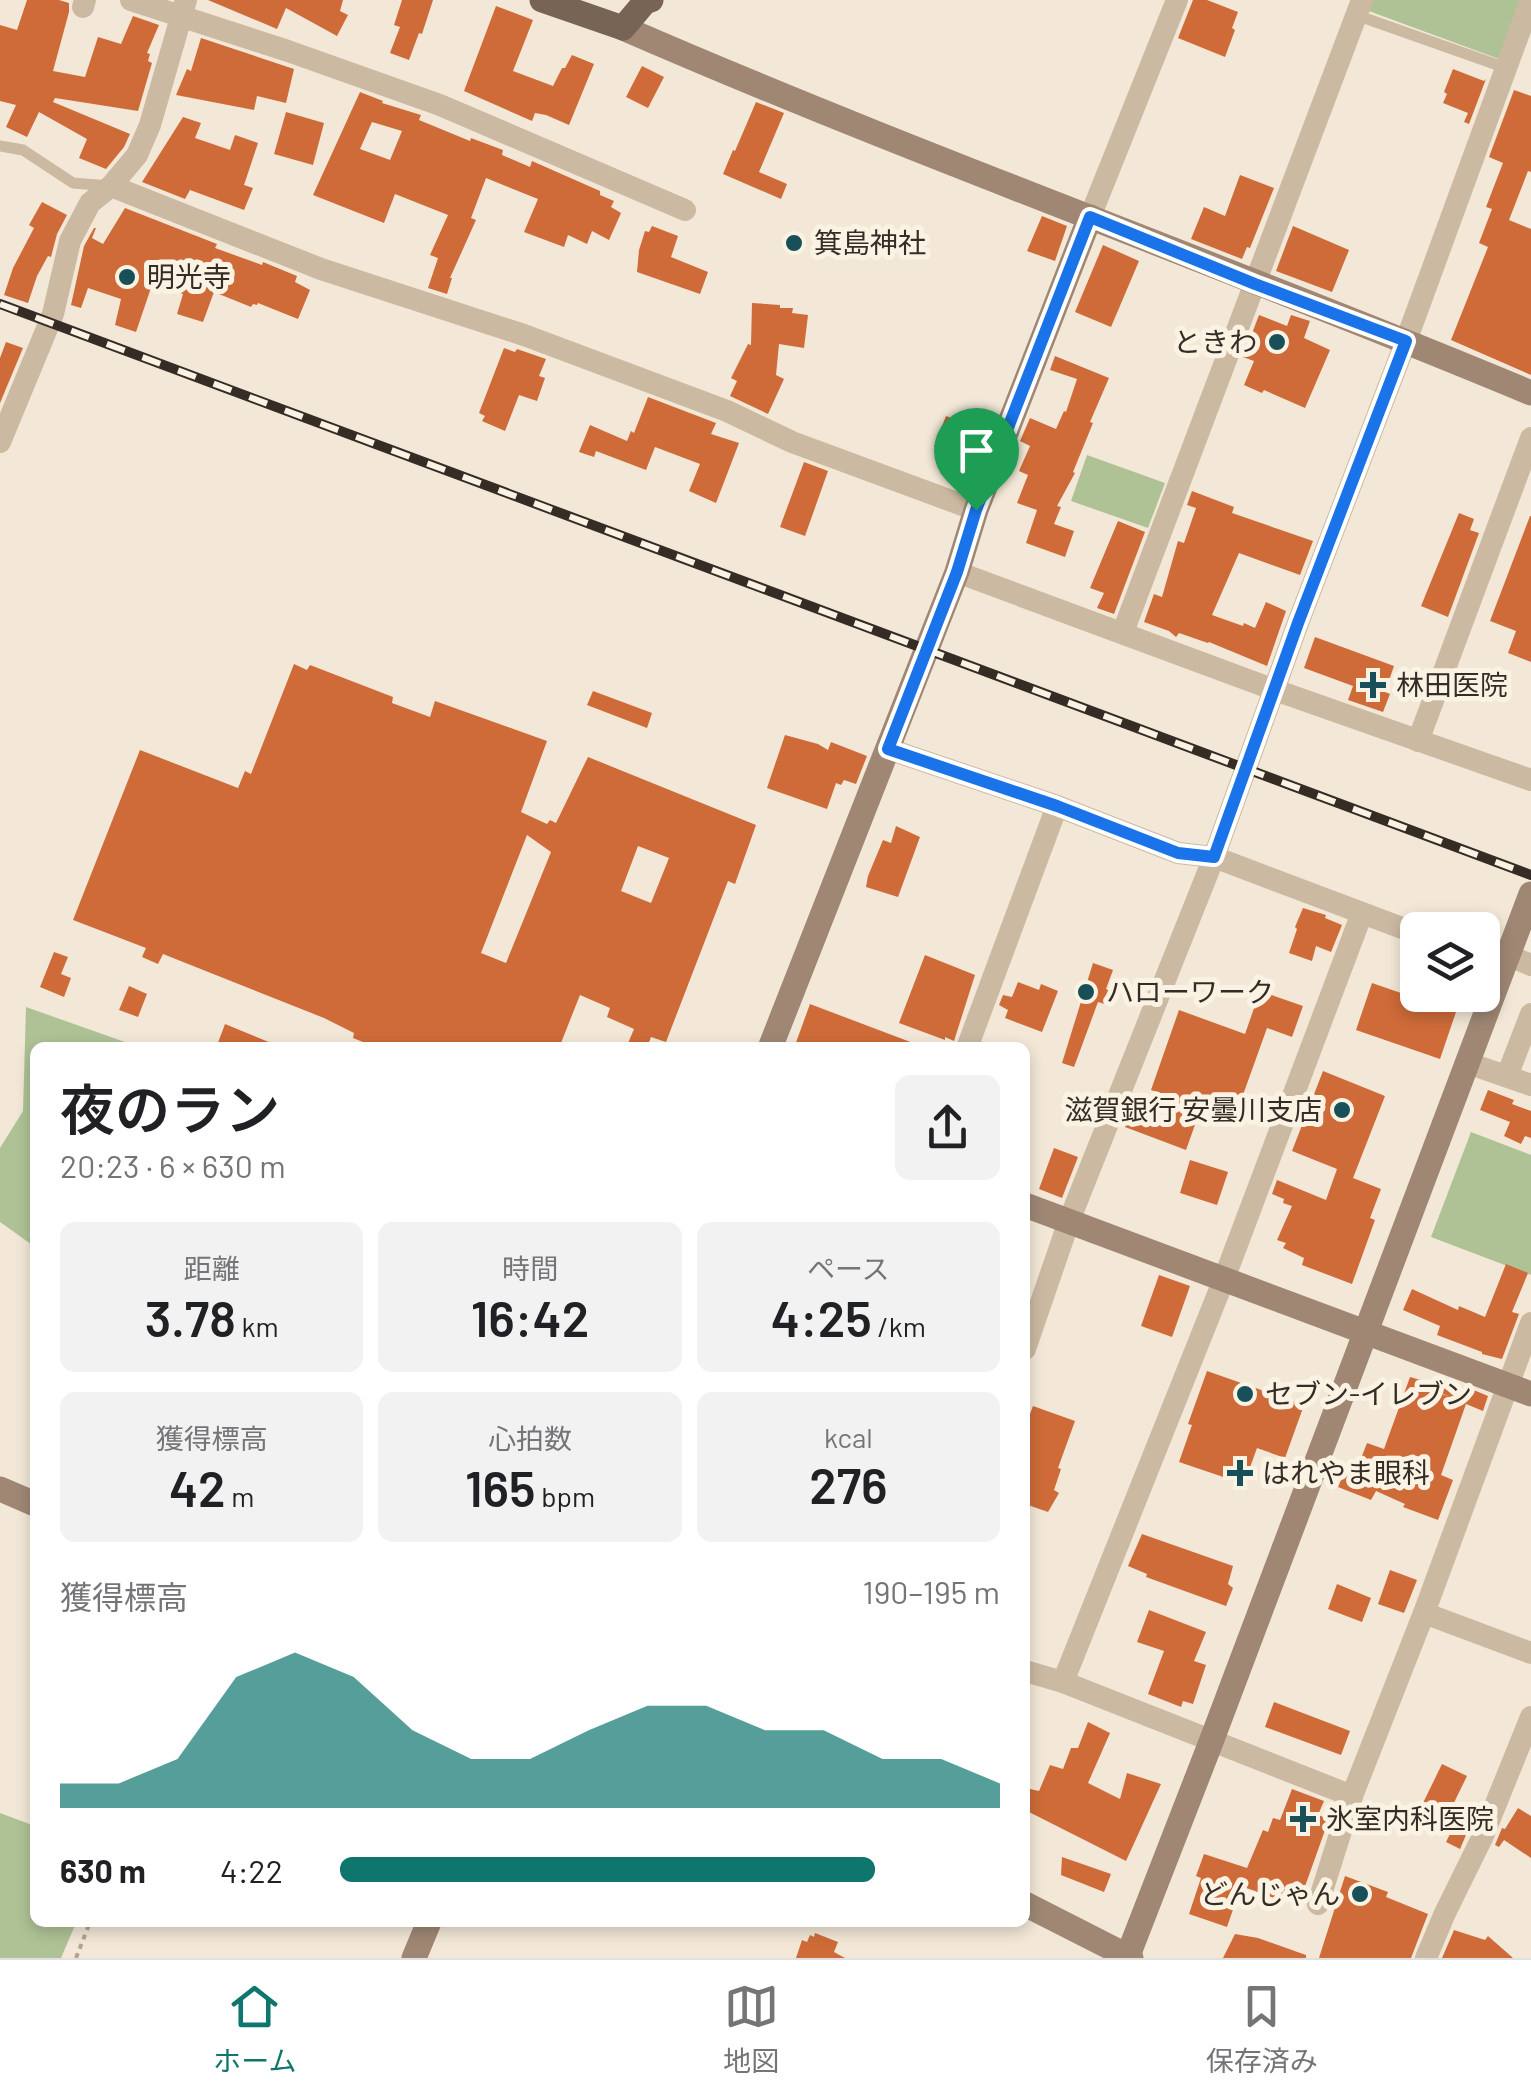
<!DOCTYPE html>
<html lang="ja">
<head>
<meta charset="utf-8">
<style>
	:root { --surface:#fff; --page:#f2f2f2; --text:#202124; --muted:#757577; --line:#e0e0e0; --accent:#0f766e }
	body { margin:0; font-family:Barlow,"Noto Sans JP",sans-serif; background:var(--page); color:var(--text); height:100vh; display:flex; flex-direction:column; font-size:38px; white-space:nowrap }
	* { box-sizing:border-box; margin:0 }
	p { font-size:32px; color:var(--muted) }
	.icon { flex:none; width:55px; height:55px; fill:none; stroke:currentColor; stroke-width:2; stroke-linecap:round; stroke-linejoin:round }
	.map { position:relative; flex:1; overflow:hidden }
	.side { position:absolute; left:30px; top:1042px; width:1000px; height:885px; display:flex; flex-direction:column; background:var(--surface); border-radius:15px; box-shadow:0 5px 15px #0003 }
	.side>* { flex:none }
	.tools { position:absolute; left:1400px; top:912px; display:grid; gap:20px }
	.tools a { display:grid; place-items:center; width:100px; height:100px; border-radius:15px; background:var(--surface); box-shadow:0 5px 15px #0003; font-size:50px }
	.pin { position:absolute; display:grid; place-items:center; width:85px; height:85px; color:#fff; margin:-102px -42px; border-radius:50% 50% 50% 0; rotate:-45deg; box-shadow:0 0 10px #0007 }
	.pin .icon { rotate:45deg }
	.round { display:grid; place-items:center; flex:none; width:105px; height:105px; border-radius:15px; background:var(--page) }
	.summary { display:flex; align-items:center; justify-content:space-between; height:170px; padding:0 30px }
	h1 { font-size:55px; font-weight:600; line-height:75px }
	.figures { display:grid; grid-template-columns:repeat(3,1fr); gap:15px; height:170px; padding:10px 30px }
	.figures div { display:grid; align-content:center; border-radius:15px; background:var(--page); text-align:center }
	.figures b { font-size:50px; font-weight:600 }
	.figures small { font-size:28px; font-weight:400 }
	.figures p { font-size:28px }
	.chart { height:280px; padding:20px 30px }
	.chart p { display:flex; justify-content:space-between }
	.chart svg { width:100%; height:180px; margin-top:10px; fill:var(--accent); opacity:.7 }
	ul { padding:0 30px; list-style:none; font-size:32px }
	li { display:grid; grid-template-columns:160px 120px 1fr; align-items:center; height:75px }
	li i { height:25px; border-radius:12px; background:var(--accent) }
	.tab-bar { display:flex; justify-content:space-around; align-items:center; height:140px; border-top:2px solid var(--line); background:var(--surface); font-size:28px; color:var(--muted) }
	.tab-bar a { display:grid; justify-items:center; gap:5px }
	.tab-bar .current { color:var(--accent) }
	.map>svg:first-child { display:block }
	.green { fill:#afc296 }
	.building { fill:#ce6b39; fill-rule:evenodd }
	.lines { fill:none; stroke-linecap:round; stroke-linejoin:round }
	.path { stroke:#b7a38c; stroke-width:4; stroke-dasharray:5 5; stroke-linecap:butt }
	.lane { stroke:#cbb9a2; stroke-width:11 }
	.street { stroke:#cbb9a2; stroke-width:22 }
	.secondary { stroke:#9f8774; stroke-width:25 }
	.primary { stroke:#786455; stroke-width:25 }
	.rail-casing { stroke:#352c25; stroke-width:10 }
	.rail { stroke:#faf2e3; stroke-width:6; stroke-dasharray:19; stroke-linecap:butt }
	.route-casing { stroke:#fff; stroke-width:20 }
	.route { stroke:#1a73e8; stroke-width:12 }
	.poi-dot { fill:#184f59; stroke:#faf2e3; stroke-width:4 }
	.labels { text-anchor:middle; stroke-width:10; stroke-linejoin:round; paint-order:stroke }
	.poi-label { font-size:28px; fill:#352c25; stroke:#faf2e3; text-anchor:start }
</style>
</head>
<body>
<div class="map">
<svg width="1531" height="1958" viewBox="0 0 1531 1958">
	<rect width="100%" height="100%" fill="#f3e8d7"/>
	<g class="green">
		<polygon points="1370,0 1520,0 1499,59 1366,10"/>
		<polygon points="1087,455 1165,483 1148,528 1071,501"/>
		<polygon points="26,1007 139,1047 35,1048 35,1247 0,1222 0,1148 23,1111"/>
		<polygon points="1471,1132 1531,1155 1531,1275 1431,1237"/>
		<polygon points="0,1813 35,1826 35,1922 76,1923 61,1958 0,1958"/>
	</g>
	<g class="building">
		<polygon points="27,0 59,0 69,3 69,12 53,71 85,77 98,37 121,44 133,16 159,25 147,53 150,54 148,61 152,63 138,111 55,98 53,102 130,134 124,147 106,169 79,158 87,139 39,112 27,137 6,127 16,105 0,101 0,25 17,30"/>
		<polygon points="208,0 343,0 340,11 348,15 337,36 286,8 277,29"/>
		<polygon points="402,0 433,0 422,34 419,33 409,60 390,53 400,27 394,25"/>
		<polygon points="1193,0 1207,0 1238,12 1232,28 1235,30 1225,57 1178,38"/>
		<polygon points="496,6 533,20 513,71 553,86 562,68 565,68 572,55 594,64 569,125 546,115 535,113 532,121 464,91"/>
		<polygon points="201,38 294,69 286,103 257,96 254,110 176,95 187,69 191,71"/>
		<polygon points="642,66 664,77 648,108 626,97"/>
		<polygon points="1453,69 1484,81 1486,79 1469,124 1464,122 1468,113 1443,103 1447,94 1444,92"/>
		<polygon points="1514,90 1531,96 1531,172 1528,171 1509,220 1531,229 1531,375 1451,340 1488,247 1479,243 1492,209 1486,207 1503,163 1489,157"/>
		<path d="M360,92L383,101L382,103L421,115L419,120L470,141L471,138L503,150L502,155L530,167L532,161L600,191V195L614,201L611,207L621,213L609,240L592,231L587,244L568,235L564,247L524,232L538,199L486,178L471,218L476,220L450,278H452L447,294L428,288L438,258L430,255L448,215L395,194L384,223L313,195ZM372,122L402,131L390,160L360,149Z"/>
		<polygon points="756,102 784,113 759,172 787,184 781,199 723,174 733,150 735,151"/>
		<polygon points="286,112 324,123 313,165 274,154"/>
		<polygon points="183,117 201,123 195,138 230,150 235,135 258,143 244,185 253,188 244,210 190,190 185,199 142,182"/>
		<polygon points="1240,175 1274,188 1250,248 1247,247 1242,259 1191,239 1204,207 1225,216"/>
		<polygon points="42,202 67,215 57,234 51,257 48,256 37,276 28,303 4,295 13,268 34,228 29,225"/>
		<polygon points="125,208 217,244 215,248 262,265 263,262 297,276 295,282 310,290 298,319 258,303 257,305 253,304 251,307 214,292 203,322 177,314 183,294 153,282 136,332 115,325 121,299 88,288 81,308 71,305 84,246 94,228 96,228 92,238 103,244"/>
		<polygon points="1042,216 1067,226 1055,261 1027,251"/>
		<polygon points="652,226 678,236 671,257 708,272 700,294 637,272 639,250 645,231 649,232"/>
		<polygon points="1293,226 1349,250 1332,292 1276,271"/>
		<polygon points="1103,245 1139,261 1111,327 1075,312"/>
		<polygon points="752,303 780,305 780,308 793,308 792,313 808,315 804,348 779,344 776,375 784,379 768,414 730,396 737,381 731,378 748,344 751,345"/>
		<polygon points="1259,315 1287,326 1291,315 1310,321 1304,338 1330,350 1305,408 1264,390 1262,393 1244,385 1254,361 1243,357"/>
		<polygon points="6,342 23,348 0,403 0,358"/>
		<polygon points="504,348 515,352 517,349 546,359 539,376 545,378 537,401 519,395 505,431 482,421 485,416 479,413"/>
		<polygon points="1055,356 1109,378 1090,422 1093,423 1073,472 1075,473 1057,506 1061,507 1054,524 1074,531 1065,557 1026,543 1037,510 1017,503 1028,475 1019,471 1030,446 1020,441 1030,418 1056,429 1064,411 1066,412 1077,379 1050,370"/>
		<polygon points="648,397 716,423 711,434 739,443 716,503 689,491 700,464 655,447 646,470 596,451 594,457 579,452 590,425 627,441 631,431 634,433"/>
		<polygon points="946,416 982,429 974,453 951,445 948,452 934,447"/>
		<polygon points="804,462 828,471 805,536 780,527"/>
		<polygon points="1192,491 1234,507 1232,513 1313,541 1300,575 1239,553 1212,615 1243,626 1244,623 1255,628 1266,602 1286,611 1267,666 1209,642 1208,643 1179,633 1176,637 1169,631 1144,622 1154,594 1162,597 1178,541 1184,543 1196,508 1187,505"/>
		<polygon points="1459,513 1474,519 1470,530 1479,533 1448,617 1421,606"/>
		<polygon points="1530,516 1531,516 1531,662 1508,653 1516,631 1490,621"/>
		<polygon points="1118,521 1145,532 1114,614 1097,608 1104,593 1090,588"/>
		<polygon points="1315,637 1394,666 1385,692 1390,694 1383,712 1348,700 1353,686 1304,668"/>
		<path d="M294,664L307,670L310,665L393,697L392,703L430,717L435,701L547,741L521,812L547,824L550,820L556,823L588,757L756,825L735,884L728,881L666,1042L651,1037L647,1048H626L634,1029L607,1017L610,1008L580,995L559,1048H396L386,1044L384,1048H378L353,1038L354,1033L324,1018L163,954L158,964L142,957L146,948L73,920L140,750L238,788L245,771L251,774ZM527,835L551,852L506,963L481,953ZM638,846L669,858L651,903L621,891Z"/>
		<polygon points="593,691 652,713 647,728 587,705"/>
		<polygon points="785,735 818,744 828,750 831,742 867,756 856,784 844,780 841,785 836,783 827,809 767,788"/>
		<polygon points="896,826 920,837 898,897 866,887 868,876 883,840 891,843"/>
		<polygon points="1303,908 1326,915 1325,918 1342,925 1331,952 1316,946 1312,961 1289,953 1297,929 1295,927"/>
		<polygon points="54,952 68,957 61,974 71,978 64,997 40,987"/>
		<polygon points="925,955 975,975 954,1041 945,1037 945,1040 899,1023"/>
		<polygon points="1093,963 1113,970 1106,989 1113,993 1108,1005 1098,1002 1074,1067 1062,1063"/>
		<polygon points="1018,982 1039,990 1041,984 1058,991 1042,1032 1005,1018 1008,1010 999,1005 1003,995 1012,997"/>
		<polygon points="1372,983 1456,1012 1440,1059 1356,1030"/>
		<polygon points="129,986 147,994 138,1017 119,1010"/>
		<polygon points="1260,991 1303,1006 1292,1037 1267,1028 1234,1120 1201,1108 1186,1150 1125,1127 1130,1115 1162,1126 1174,1098 1151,1090 1179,1010 1245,1034"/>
		<polygon points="810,1004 921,1046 921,1048 794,1048"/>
		<polygon points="225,1024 281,1047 280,1048 216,1048"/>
		<polygon points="1323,1071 1385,1096 1353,1178 1381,1189 1370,1218 1375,1220 1352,1284 1302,1265 1304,1258 1283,1248 1286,1243 1277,1240 1292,1206 1283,1203 1284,1199 1272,1194 1277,1180 1326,1200 1337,1169 1292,1151"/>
		<polygon points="1488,1090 1514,1100 1512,1104 1531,1111 1531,1138 1525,1136 1521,1144 1504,1136 1510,1122 1480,1110"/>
		<polygon points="1054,1148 1078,1157 1062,1198 1039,1189"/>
		<polygon points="1190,1160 1228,1172 1217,1205 1180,1193"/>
		<polygon points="1506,1264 1528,1273 1512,1312 1519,1314 1502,1359 1482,1354 1482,1352 1437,1335 1440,1326 1403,1310 1412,1289 1458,1310 1459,1306 1485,1317"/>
		<polygon points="1159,1275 1190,1286 1172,1337 1141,1326"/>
		<polygon points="1207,1371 1304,1405 1285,1458 1257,1448 1244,1484 1179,1462 1192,1425 1188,1424"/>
		<polygon points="1410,1377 1424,1381 1422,1387 1450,1397 1441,1393 1445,1383 1463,1388 1464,1386 1488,1396 1483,1411 1466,1404 1441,1475 1453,1480 1438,1520 1403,1507 1405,1504 1376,1491 1371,1500 1338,1487 1345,1471 1355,1474 1367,1443 1384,1449"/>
		<polygon points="1033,1406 1075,1421 1058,1468 1061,1469 1054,1490 1059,1493 1048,1512 1025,1504 1025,1427"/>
		<polygon points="1142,1534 1233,1566 1228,1584 1233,1588 1226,1606 1146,1577 1147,1574 1128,1566"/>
		<polygon points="1390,1570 1417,1580 1404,1613 1378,1604"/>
		<polygon points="1337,1584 1371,1598 1362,1622 1328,1609"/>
		<polygon points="1149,1610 1206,1632 1194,1661 1206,1665 1193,1704 1183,1701 1181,1707 1148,1694 1164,1651 1137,1642"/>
		<polygon points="1274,1702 1350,1731 1341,1755 1265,1727"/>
		<polygon points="1088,1722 1110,1733 1088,1783 1120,1799 1127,1773 1161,1784 1126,1861 1025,1810 1025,1800 1030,1789 1039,1791 1050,1765 1063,1769 1071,1748 1078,1748"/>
		<polygon points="1442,1764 1467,1776 1448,1815 1423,1803"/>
		<polygon points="1292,1789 1324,1801 1318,1815 1329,1819 1303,1892 1288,1886 1282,1901 1241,1886 1227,1927 1189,1914 1201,1878 1196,1876 1204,1854 1247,1868 1263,1830 1268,1832 1273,1818 1280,1820"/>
		<polygon points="1463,1808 1475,1814 1460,1849 1446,1842"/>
		<polygon points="1518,1808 1531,1816 1531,1858 1504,1840 1499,1847 1495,1845 1502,1828 1505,1829"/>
		<polygon points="1062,1857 1111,1874 1104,1892 1061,1875"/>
		<polygon points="1345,1876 1388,1892 1386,1897 1428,1914 1411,1958 1319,1958"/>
		<polygon points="1454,1930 1485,1940 1488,1936 1513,1958 1442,1958"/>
		<polygon points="815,1933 838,1942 834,1952 845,1958 796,1958 802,1940 807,1942 810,1935 814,1937"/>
		<polygon points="1235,1934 1258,1938 1306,1955 1306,1958 1223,1958"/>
	</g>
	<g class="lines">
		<polyline class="path" points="76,1958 90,1922"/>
		<g class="lane">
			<polyline points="1356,15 1506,68"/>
			<polyline points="0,146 23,150 73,183 110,186"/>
		</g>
		<g class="street">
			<polyline points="131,0 288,51 440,105 685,210"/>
			<polyline points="83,7 85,0"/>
			<polyline points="111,186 321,269 524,335 727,411 792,442 976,510"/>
			<polyline points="1090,217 1177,0"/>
			<polyline points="0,442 53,314 70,241 90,203 111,186 137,155 150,125 186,0"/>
			<polyline points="957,572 1275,690 1531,780"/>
			<polyline points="1123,632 1362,0"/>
			<polyline points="1418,741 1531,438"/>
			<polyline points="888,749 1057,806 1178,853 1214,857 1418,934"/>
			<polyline points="1507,955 1531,965"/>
			<polyline points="1482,959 1503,966"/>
			<polyline points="967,1048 1057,806"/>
			<polyline points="1468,1063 1531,1085"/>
			<polyline points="1507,1076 1531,1014"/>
			<polyline points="1025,1349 1069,1221 1214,857 1298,623 1406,341 1531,0"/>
			<polyline points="1424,1613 1531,1653"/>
			<polyline points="1025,1671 1063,1682 1352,1796"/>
			<polyline points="1063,1682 1224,1279 1362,913"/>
			<polyline points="1318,1904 1352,1796 1424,1613 1531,1323"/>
			<polyline points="1426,1958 1445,1913 1482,1838 1531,1717"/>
		</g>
		<g class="secondary">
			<path d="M623,28C922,158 1230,267 1531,393"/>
			<polyline points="770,1048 957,572 976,510 1090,217"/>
			<polyline points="1025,1205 1531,1394"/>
			<polyline points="0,1489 35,1504"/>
			<polyline points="1025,1904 1131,1958"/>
			<polyline points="414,1958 429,1922"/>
			<polyline points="1127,1958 1211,1742 1531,894"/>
		</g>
		<polyline class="primary" points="542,0 623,28 645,2 651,0"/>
		<g class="rail-casing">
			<polyline id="rail" points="0,304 1531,875"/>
		</g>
		<use href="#rail" class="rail"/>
	</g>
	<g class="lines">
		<g class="route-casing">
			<polygon id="route" points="1090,217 1255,284 1406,341 1298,623 1214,857 1178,853 1057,806 888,749 957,572 976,510"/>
		</g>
		<use href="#route" class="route"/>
	</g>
	<g class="poi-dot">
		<circle cx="794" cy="243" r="10"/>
		<circle cx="127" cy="277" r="10"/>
		<circle cx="1277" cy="342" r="10"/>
		<path d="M1368 670h10v10h10v10h-10v10h-10v-10h-10v-10h10z"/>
		<circle cx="1086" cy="992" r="10"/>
		<circle cx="1342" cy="1110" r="10"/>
		<circle cx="1245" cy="1394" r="10"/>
		<path d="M1235 1458h10v10h10v10h-10v10h-10v-10h-10v-10h10z"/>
		<path d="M1298 1804h10v10h10v10h-10v10h-10v-10h-10v-10h10z"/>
		<circle cx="1360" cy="1894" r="10"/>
	</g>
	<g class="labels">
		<g class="poi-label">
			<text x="814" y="253">箕島神社</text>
			<text x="147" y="287">明光寺</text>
			<text x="1257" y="352" text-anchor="end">ときわ</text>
			<text x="1396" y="695">林田医院</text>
			<text x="1106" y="1002">ハローワーク</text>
			<text x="1322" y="1120" text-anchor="end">滋賀銀行 安曇川支店</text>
			<text x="1265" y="1404">セブン-イレブン</text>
			<text x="1262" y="1483">はれやま眼科</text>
			<text x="1326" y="1829">氷室内科医院</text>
			<text x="1340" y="1904" text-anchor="end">どんじゃん</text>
		</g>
	</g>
</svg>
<div class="tools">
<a><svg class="icon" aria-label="layers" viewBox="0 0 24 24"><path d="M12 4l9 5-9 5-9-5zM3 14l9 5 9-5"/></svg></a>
</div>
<div class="pin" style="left:976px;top:510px;background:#1e9e55"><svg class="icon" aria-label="arrive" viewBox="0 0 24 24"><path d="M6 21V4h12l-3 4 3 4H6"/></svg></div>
<section class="side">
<div class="summary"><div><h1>夜のラン</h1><p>20:23 · 6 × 630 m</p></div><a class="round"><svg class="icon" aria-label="share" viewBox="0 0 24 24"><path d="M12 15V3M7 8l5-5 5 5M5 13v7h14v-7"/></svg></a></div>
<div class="figures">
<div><p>距離</p><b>3.78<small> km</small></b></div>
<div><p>時間</p><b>16:42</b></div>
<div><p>ペース</p><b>4:25<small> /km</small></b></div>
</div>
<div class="figures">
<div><p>獲得標高</p><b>42<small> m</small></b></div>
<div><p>心拍数</p><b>165<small> bpm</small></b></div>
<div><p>kcal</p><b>276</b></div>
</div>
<div class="chart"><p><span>獲得標高</span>190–195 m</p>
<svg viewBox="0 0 160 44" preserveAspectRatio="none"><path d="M0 44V38L10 38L20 32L30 12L40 6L50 12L60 25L70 32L80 32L90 25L100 19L110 19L120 25L130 25L140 32L150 32L160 38V44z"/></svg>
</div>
<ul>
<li><b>630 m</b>4:22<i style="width:81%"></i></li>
</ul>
</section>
</div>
<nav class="tab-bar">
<a class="current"><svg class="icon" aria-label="home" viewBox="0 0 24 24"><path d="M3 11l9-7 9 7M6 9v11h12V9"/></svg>ホーム</a>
<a><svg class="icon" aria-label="map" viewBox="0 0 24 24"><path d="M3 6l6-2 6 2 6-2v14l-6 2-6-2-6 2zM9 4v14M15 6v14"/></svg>地図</a>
<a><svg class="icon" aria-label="saved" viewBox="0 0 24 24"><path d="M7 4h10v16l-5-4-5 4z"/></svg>保存済み</a>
</nav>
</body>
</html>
